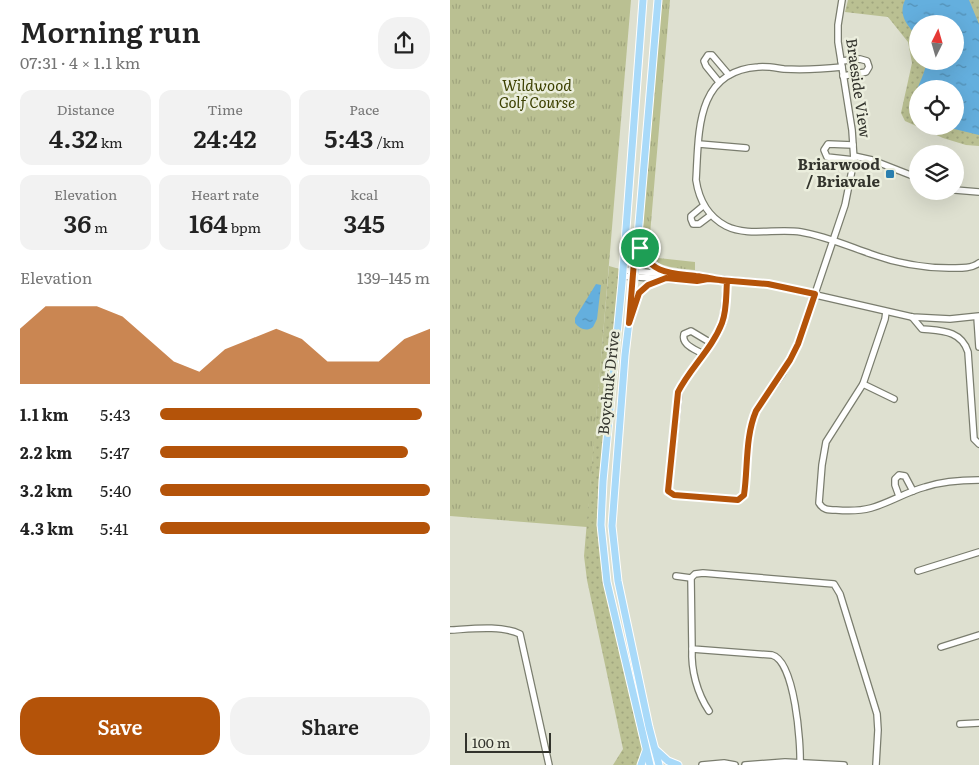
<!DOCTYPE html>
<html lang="en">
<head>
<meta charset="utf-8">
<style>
	:root { --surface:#fff; --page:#f2f2f2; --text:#222; --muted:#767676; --accent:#b45309 }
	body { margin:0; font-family:Literata,serif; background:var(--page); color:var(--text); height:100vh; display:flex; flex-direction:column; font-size:19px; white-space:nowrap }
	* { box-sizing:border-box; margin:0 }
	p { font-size:16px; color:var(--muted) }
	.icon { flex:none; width:28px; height:28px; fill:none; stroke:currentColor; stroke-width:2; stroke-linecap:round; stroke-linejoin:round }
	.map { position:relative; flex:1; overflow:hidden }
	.details { display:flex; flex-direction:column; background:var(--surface); width:450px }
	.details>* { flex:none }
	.needle { width:32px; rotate:5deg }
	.tools { position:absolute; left:459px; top:15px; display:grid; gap:10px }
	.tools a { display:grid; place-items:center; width:55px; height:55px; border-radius:50%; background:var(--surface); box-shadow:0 5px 20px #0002; font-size:25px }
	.scale { position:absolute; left:15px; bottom:12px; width:86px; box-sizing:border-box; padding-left:5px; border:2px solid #32332c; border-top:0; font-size:14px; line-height:18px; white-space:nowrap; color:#32332c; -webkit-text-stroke:4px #ebeedd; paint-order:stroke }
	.pin { position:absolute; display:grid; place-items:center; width:42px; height:42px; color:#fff; margin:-21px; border:2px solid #fff; border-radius:50%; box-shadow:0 1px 5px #0007 }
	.round { display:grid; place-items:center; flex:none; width:52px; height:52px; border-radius:20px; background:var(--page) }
	.summary { display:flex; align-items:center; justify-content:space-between; height:85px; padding:0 20px }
	h1 { font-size:28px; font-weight:600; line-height:38px }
	.figures { display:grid; grid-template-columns:repeat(3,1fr); gap:8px; height:85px; padding:5px 20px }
	.figures div { display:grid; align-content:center; border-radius:12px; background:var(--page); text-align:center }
	.figures b { font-size:25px; font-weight:600 }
	.figures small { font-size:14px; font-weight:400 }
	.figures p { font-size:14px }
	.chart { height:140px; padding:10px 20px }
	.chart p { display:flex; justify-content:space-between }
	.chart svg { width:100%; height:90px; margin-top:5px; fill:var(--accent); opacity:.7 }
	.action { display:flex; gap:10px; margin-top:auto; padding:10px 20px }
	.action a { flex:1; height:58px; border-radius:20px; background:var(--accent); color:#fff; font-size:20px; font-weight:600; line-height:58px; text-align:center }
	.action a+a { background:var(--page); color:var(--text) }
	ul { padding:0 20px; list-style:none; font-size:16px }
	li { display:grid; grid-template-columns:80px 60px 1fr; align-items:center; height:38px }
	li i { height:12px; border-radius:6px; background:var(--accent) }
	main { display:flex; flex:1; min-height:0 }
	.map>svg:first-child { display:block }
	.grass { fill:url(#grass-tufts) }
	.park { fill:url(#park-dots); fill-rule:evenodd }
	.water { fill:url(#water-ripples) }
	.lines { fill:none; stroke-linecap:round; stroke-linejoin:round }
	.minor-casing { stroke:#7a7d6e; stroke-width:8 }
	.major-casing { stroke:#fff; stroke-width:9 }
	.minor { stroke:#fff; stroke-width:5.5 }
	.major { stroke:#a9daf9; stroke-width:7 }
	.route-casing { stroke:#fff; stroke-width:10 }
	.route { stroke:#b45309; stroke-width:6 }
	.poi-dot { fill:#2a7faf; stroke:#ebeedd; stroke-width:2 }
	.labels { text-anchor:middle; stroke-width:5; stroke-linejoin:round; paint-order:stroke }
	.park-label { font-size:15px; font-style:italic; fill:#3c4001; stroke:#ebeedd }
	.street-label { font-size:15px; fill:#32332c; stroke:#ebeedd }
	.poi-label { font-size:15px; font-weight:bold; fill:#32332c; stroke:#ebeedd; text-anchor:end }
</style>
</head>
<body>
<main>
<section class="details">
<div class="summary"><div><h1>Morning run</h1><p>07:31 · 4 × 1.1 km</p></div><a class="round"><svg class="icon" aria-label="share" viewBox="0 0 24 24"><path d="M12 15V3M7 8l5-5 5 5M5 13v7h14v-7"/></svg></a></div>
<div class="figures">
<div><p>Distance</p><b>4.32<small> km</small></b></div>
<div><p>Time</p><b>24:42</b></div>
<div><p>Pace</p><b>5:43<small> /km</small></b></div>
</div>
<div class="figures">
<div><p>Elevation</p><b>36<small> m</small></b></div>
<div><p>Heart rate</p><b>164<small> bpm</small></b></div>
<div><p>kcal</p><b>345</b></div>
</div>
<div class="chart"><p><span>Elevation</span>139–145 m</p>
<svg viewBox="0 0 160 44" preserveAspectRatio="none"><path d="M0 44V17L10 6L20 6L30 6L40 11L50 22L60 33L70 38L80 27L90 22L100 17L110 22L120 33L130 33L140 33L150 22L160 17V44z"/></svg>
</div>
<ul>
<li><b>1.1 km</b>5:43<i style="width:97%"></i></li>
<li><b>2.2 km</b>5:47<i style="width:92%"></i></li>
<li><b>3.2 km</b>5:40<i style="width:100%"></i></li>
<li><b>4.3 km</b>5:41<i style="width:100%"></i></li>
</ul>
<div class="action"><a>Save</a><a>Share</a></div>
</section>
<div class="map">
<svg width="529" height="765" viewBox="0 0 529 765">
	<defs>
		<pattern id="grass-tufts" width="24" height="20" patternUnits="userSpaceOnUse" patternTransform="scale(1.25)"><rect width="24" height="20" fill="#bac092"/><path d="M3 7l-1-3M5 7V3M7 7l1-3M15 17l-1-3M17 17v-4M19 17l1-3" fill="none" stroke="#a0a57e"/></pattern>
		<pattern id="park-dots" width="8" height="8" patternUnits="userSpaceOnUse" patternTransform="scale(1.25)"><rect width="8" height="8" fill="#bac092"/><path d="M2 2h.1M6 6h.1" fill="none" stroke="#a0a57e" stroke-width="1.8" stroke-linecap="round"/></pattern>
		<pattern id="water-ripples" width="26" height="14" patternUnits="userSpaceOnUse" patternTransform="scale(1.25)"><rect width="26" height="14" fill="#64afde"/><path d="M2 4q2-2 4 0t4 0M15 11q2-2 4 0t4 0" fill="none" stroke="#538fb4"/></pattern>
	</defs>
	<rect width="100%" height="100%" fill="#dee0d0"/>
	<g class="grass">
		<polygon points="0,0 181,0 137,527 0,516"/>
		<path d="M211,0H220L199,246L208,258L245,262V270C228,268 210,268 197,255L199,254L191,235Z"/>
	</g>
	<g class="park">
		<path d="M398,0H529V146L516,145L493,138L455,121L451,113L462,63L458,42L438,17L395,12ZM468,24H505V61H468ZM468,89H505V126H468Z"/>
		<polygon points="159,266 173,270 151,525 157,582 196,751 191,765 163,765 173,749 137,580 134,556"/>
	</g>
	<g class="water">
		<path d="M455,0H519L529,24V135L492,126H505V89H468L467,109C460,92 476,78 476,61H505V24H468L467,36C457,25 448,15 455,0Z"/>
		<path d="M146,284L151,285L147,319L143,327C136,332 130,329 125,323V318Z"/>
	</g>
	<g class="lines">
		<g class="minor-casing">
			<g id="minor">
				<polyline points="391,61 410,59 417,61 419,67 416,72 393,76"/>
				<path d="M392,67C373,69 353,70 334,69C326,68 317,66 308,67C245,71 249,133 246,180C249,200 257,216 276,226C298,237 327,228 351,232C375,236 398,246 421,254C446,263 472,268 499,268C509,268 521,269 529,263"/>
				<polyline points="269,82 256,66 254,61 258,55 262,55 279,75"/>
				<polyline points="249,144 296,148"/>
				<polyline points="403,145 378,144 374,150 377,157 404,160"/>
				<polyline points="404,156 422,160 468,178"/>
				<polyline points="505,190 529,192"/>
				<polyline points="253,206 241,216 241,219 243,224 249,224 261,215"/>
				<polyline points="173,270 318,284 462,317 500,319 529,316"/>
				<polyline points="172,276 247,281 256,279"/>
				<path d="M277,281L273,322L267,335L233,382L229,392L218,491L224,495L284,500H288L294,495C298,468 295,437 306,411L332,374L348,344L395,205L404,160L402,130L388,42V25L392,0"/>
				<path d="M436,312L435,319L413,384L376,442L372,465L369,503C373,510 378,510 386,510C397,511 410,511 421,508C439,503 456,492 475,487C493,481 511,480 529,480"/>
				<path d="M462,317L472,329C491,331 511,330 518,352L524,439L529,444"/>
				<polyline points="527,317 529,347"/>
				<path d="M253,354C245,349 231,345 234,334L241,331L261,343"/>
				<polyline points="413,384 444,399"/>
				<polyline points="449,496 445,485 445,479 449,475 455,476 463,491"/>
				<polyline points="468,571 529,552"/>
				<polyline points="226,576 241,578"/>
				<path d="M0,630C20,629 52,625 70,634L99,765"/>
				<polyline points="491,647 529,635"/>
				<path d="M242,649C241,670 247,693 259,711"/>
				<polyline points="510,724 529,723"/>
				<polyline points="252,765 274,763 285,765"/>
				<polyline points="295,765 335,762 394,765"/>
				<path d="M350,765C351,744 345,661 322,655L242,649L241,578L245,574L253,573L384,584L390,594L427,714L428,730L426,765"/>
			</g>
		</g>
		<g class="major-casing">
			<g id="major">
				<polyline points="193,0 172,283 153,481 151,525 157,582 200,765"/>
				<polyline points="208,0 185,271 175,355 162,526 168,581 199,727 209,765"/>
				<path d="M188,241C193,257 201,265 216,273"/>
				<path d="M184,305C189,286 199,285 215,278"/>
				<polyline points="206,750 218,761 228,765"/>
				<polyline points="191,765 196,751"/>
			</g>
		</g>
		<use href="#minor" class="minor"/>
		<use href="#major" class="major"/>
	</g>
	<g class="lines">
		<g class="route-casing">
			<path id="route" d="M190,248L186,237L179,323L189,293L198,285L216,278L247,281L258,279L318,284L365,294L348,344L340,360L306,411C295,437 298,468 294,495L288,500L224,495L218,491L228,392C240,368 262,349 272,323C277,310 276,295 277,281C267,280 256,277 246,276C222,273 202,275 190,248"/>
		</g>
		<use href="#route" class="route"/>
	</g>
	<rect class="poi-dot" x="435" y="169" width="10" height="10" rx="2.5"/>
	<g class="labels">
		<g class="park-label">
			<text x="87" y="91">Wildwood<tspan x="87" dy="17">Golf Course</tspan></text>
		</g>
		<g class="street-label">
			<text transform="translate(408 88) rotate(82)" y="5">Braeside View</text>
			<text transform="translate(159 383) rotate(-84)" y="5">Boychuk Drive</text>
		</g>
		<g class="poi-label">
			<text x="430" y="170">Briarwood<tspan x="430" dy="17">/ Briavale</tspan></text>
		</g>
	</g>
</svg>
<div class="tools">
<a><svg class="needle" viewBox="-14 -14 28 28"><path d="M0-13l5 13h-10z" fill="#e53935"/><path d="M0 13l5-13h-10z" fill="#767676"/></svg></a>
<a><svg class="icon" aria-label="locate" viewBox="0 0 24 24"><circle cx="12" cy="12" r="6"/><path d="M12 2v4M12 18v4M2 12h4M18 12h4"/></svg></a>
<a><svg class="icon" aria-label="layers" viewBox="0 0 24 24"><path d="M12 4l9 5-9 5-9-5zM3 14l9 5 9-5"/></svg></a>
</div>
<div class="scale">100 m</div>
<div class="pin" style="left:190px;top:248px;background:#1e9e55"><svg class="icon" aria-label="arrive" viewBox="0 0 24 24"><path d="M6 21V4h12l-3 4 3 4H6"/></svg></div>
</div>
</main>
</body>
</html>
